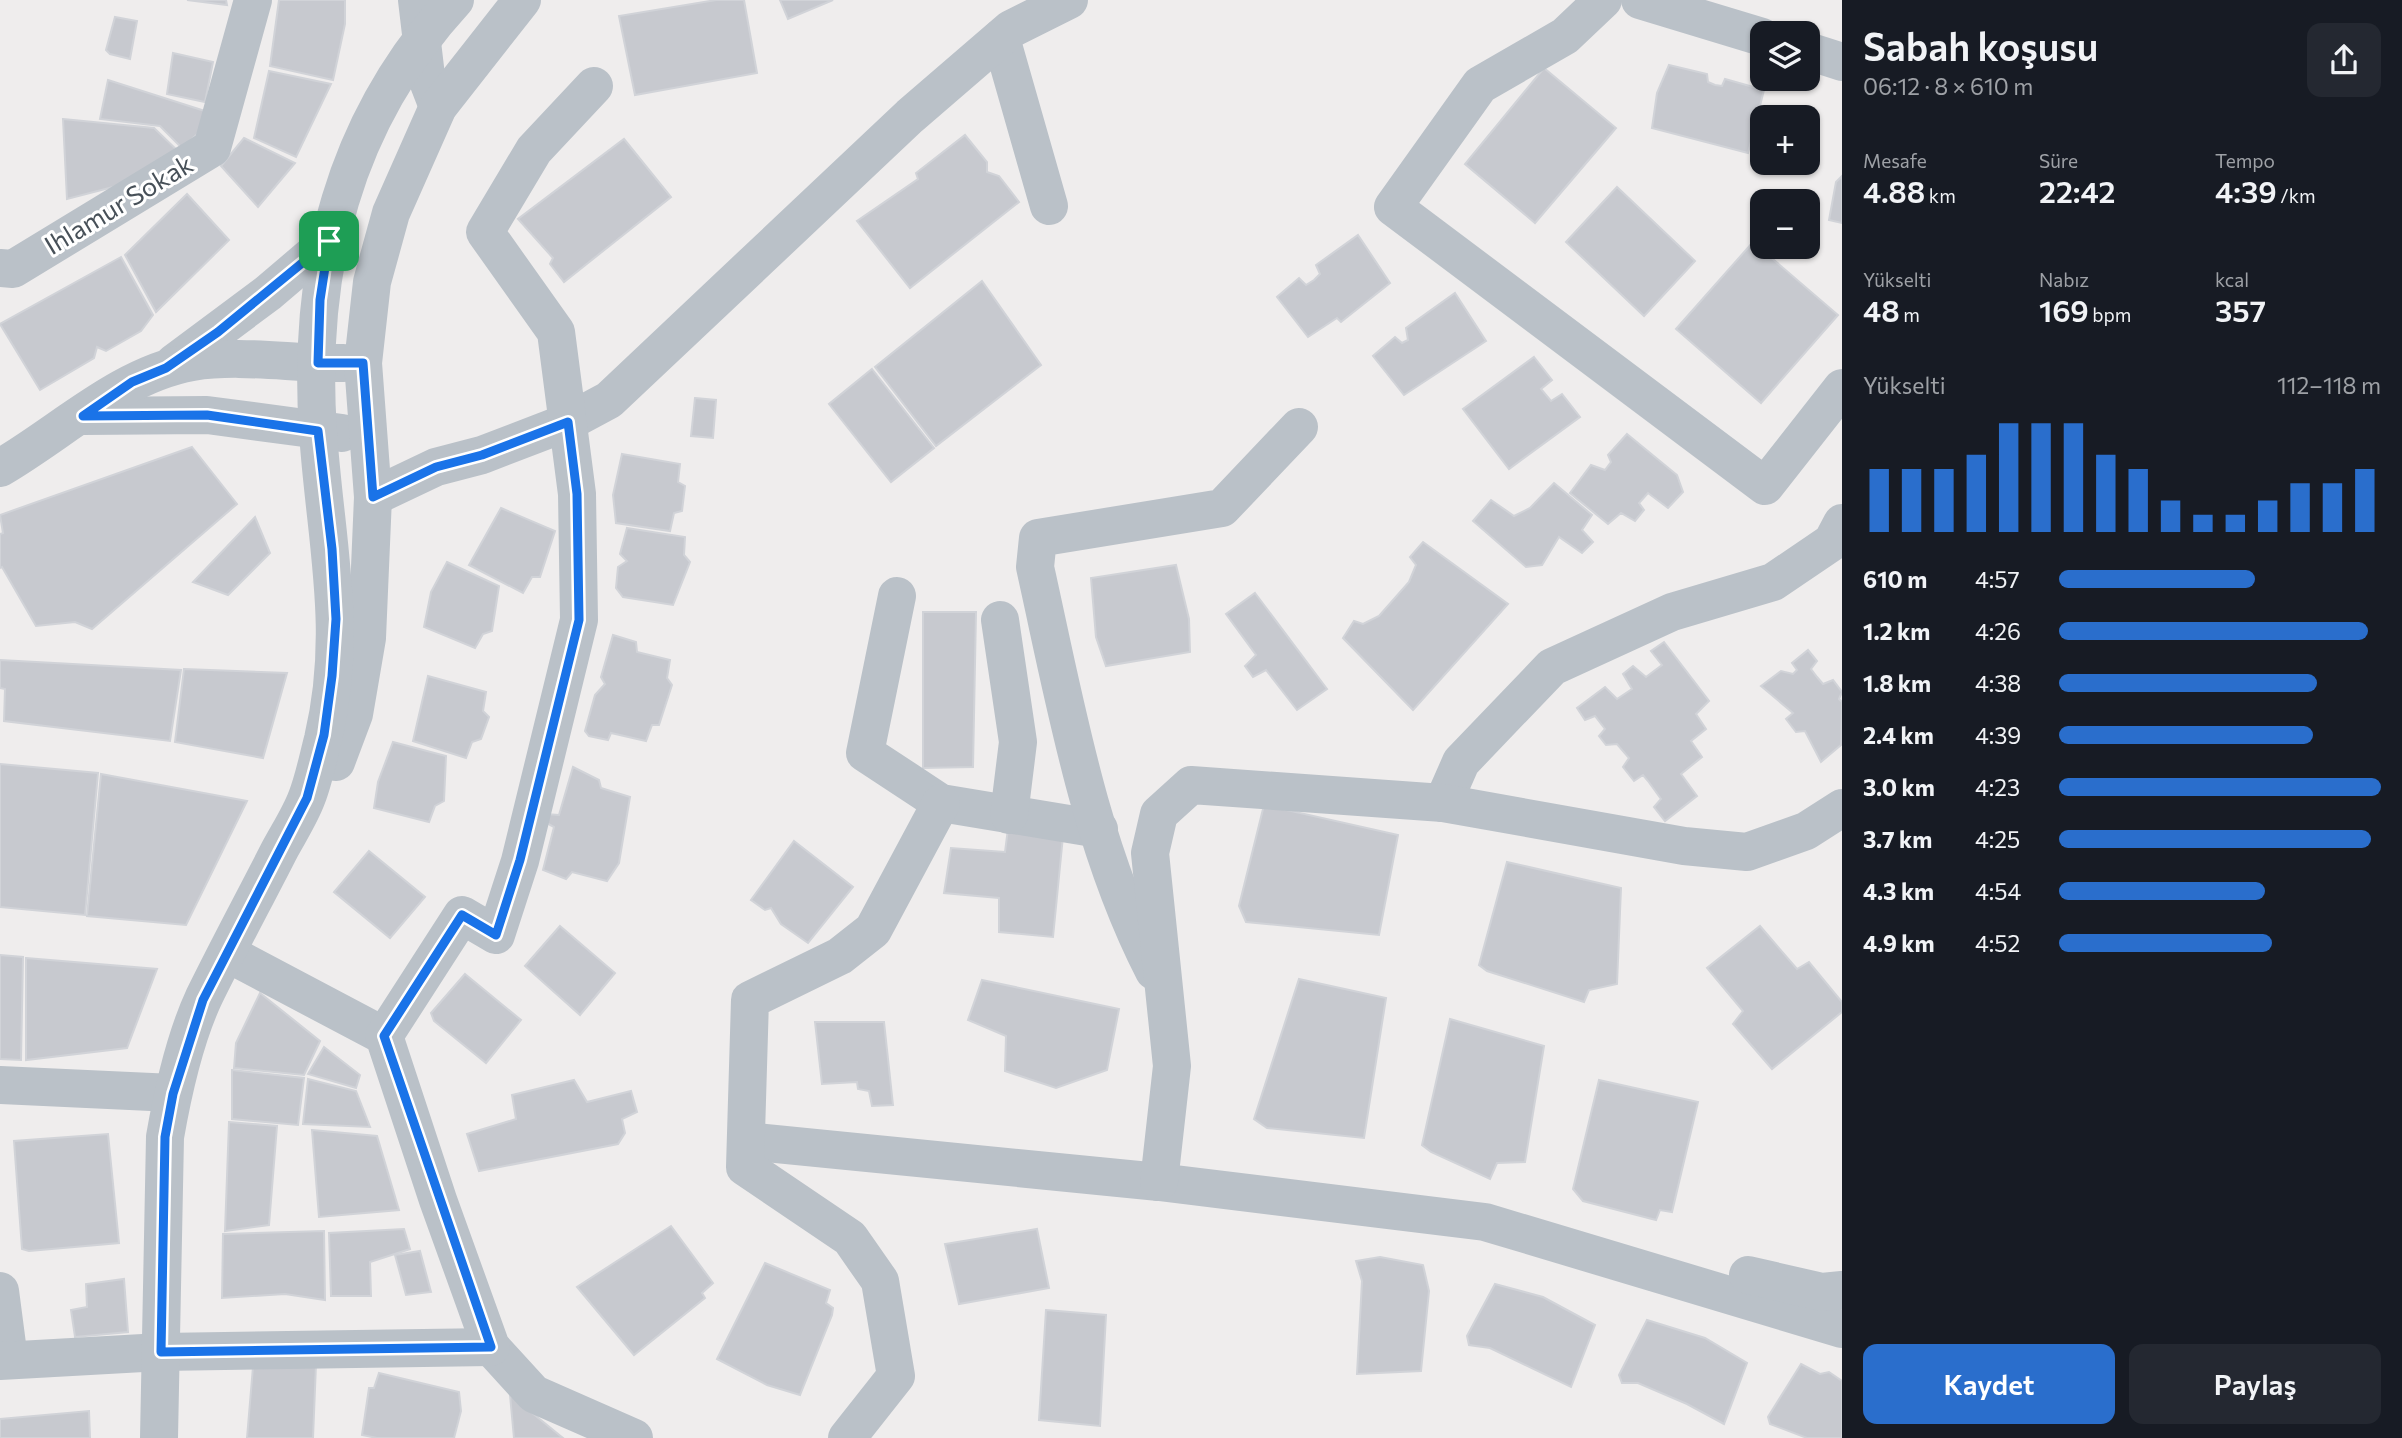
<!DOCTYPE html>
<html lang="tr">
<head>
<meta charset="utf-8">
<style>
	:root { --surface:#171b24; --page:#242831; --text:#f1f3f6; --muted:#9ea1a6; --accent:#2a6ecc }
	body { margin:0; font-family:Commissioner,sans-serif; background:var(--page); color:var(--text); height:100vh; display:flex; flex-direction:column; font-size:26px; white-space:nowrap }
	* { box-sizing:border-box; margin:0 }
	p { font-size:23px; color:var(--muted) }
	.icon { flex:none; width:38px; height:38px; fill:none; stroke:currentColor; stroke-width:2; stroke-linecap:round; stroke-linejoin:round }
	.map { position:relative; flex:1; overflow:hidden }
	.panel { display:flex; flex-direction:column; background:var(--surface); width:560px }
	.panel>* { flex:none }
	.tools { position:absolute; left:1750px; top:21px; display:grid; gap:14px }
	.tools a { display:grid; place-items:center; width:70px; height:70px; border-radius:14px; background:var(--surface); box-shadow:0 2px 5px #0004; font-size:35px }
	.pin { position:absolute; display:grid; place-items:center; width:60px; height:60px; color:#fff; margin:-30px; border-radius:14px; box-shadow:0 4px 10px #0006 }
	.round { display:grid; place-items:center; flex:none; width:74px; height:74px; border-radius:14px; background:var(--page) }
	.summary { display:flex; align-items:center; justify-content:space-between; height:119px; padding:0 21px }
	h1 { font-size:38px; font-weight:600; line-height:52px }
	.metrics { display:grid; grid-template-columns:repeat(3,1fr); gap:10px; height:119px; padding:7px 21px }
	.metrics div { display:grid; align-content:center }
	.metrics b { font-size:30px; font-weight:600 }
	.metrics small { font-size:19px; font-weight:400 }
	.metrics p { font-size:19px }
	.chart { height:196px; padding:14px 21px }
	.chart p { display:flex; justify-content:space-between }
	.chart svg { width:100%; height:126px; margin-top:7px; stroke:var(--accent); stroke-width:6 }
	.cta { display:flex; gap:14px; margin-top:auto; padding:14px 21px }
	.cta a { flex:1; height:80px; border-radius:14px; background:var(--accent); color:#fff; font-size:28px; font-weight:600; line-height:80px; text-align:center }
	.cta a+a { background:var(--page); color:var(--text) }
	ul { padding:0 21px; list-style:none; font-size:23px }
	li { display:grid; grid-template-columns:112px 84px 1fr; align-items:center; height:52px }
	li i { height:18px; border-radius:9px; background:var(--accent) }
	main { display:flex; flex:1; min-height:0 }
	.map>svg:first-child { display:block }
	.building { fill:#c7c9cf; stroke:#d1d3d8; stroke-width:2 }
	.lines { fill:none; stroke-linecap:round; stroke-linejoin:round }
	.minor { stroke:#bac1c8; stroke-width:38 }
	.tertiary { stroke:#bac1c8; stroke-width:38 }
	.route-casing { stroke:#fff; stroke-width:14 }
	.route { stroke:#1a73e8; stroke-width:9 }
	.labels { text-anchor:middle; stroke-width:6; stroke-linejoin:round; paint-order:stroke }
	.street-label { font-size:26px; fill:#475058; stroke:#fff }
</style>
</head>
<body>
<main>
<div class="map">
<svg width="1842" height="1438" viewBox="0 0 1842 1438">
	<rect width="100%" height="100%" fill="#efeded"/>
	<g class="building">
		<polygon points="187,0 226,0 227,5"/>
		<polygon points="279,0 345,0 345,24 333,80 270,66"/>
		<polygon points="716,0 744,0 757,73 635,95 619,16"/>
		<polygon points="780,0 833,0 788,19"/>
		<polygon points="115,17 137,21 130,59 110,54 106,50"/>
		<polygon points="173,53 213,62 205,102 167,94"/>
		<polygon points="1669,65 1707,74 1708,82 1715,85 1722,86 1725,79 1764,90 1748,153 1652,128 1657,93"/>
		<polygon points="1544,68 1616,128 1535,223 1465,164"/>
		<polygon points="269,71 331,84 296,157 254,138"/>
		<polygon points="108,80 211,113 207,125 182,148 160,126 100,119"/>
		<polygon points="63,119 154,128 181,154 136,181 67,199"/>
		<polygon points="965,135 987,162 987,172 999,176 1019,202 910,288 857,221 918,179 916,173"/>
		<polygon points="244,138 295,163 258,207 221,166"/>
		<polygon points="624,139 671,197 564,282 550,264 553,258 518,219"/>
		<polygon points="1842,176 1842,223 1829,220 1836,182"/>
		<polygon points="1617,187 1695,261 1644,316 1566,242"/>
		<polygon points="187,194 229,240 156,312 125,255"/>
		<polygon points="1358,235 1390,283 1341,322 1337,318 1308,337 1277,297 1299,278 1306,285 1314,280 1320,274 1316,265"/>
		<polygon points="1753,242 1838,315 1761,403 1676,329"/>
		<polygon points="121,257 153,315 141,331 106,351 97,347 94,358 40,390 0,324"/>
		<polygon points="982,281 1041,365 936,446 875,367"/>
		<polygon points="1455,293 1486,341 1404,395 1373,356 1395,337 1402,343 1408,340 1406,328"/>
		<polygon points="1534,357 1552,380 1541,389 1551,401 1562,394 1580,417 1509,469 1463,409"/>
		<polygon points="872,369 934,448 891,482 829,404"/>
		<polygon points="695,398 716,400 713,438 691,436"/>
		<polygon points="1627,434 1677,475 1683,492 1668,508 1648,493 1639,503 1644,510 1635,521 1621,513 1608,524 1570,493 1591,465 1605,470 1611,462 1608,455"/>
		<polygon points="192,447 237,504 92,629 75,622 36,626 2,567 0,568 0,534 3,533 0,515"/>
		<polygon points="622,454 680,464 678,482 685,486 682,511 674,513 670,531 616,523 613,495"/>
		<polygon points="1554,483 1592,515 1582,530 1593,542 1582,553 1559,537 1542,565 1526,567 1473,521 1491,500 1514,516 1530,508"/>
		<polygon points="501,508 555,531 540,577 532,577 523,593 469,565"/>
		<polygon points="255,517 270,553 228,595 193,582"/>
		<polygon points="627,528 685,537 684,555 690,562 673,605 623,597 616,588 618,567 627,561 620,554"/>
		<polygon points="1423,542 1508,604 1413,710 1343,638 1354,621 1363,624 1379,616 1409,582 1416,565 1410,557"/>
		<polygon points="447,562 499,586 492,631 483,634 475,648 424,627 431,592"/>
		<polygon points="1176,565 1189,619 1190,652 1106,666 1096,637 1091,578"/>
		<polygon points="1255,593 1327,689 1297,710 1266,670 1253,677 1245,666 1256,655 1226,614"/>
		<polygon points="923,612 976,612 973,767 923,768"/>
		<polygon points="613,635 636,642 637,652 670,660 667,678 672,685 659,725 652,725 646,741 611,733 608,740 589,736 585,731 595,695 605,684 601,677"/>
		<polygon points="1664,642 1709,701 1696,714 1706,729 1691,741 1702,757 1681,774 1697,796 1665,821 1654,807 1661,799 1648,781 1643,775 1634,781 1623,767 1629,758 1617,744 1606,745 1599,736 1605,729 1595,716 1585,720 1577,708 1605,687 1617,699 1632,689 1623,674 1633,666 1646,677 1662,665 1651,651"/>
		<polygon points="1808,650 1817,661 1811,669 1817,677 1823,684 1833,680 1842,692 1839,699 1842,702 1841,745 1821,762 1805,731 1796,732 1786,719 1793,713 1761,686 1781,671 1793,674 1797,670 1792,663"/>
		<polygon points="0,660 181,670 170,741 4,721 5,689 0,688"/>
		<polygon points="184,669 287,673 263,758 175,742"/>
		<polygon points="428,676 486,692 483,711 489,717 481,739 472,742 466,758 413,741"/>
		<polygon points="393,742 446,756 444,801 435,806 429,822 374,808 378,782"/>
		<polygon points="0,764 98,773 85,915 0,907"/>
		<polygon points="573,767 599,780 601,788 630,797 619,863 607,881 572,872 566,879 543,870 554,827 543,821 546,814 559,815"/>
		<polygon points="101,774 247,801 186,925 87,916"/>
		<polygon points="1264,805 1398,835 1379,935 1246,922 1239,906"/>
		<polygon points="1009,821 1064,826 1053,937 999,932 999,898 944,893 951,848 1005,852"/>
		<polygon points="794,841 853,887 808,943 781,924 771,908 765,910 751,900"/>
		<polygon points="369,851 425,897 390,938 334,892"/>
		<polygon points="1507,862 1621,888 1617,984 1589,990 1584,1002 1487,971 1479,965"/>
		<polygon points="560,926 615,973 580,1015 525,966"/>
		<polygon points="1760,926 1797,969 1809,962 1842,1002 1842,1012 1772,1069 1733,1024 1743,1011 1707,968"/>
		<polygon points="0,955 23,957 21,1060 0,1059"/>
		<polygon points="26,958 157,969 127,1048 26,1060"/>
		<polygon points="465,974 521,1020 486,1063 434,1021 431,1013"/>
		<polygon points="1299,979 1386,998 1364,1138 1267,1128 1254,1119"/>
		<polygon points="982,980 1119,1009 1107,1070 1056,1088 1005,1071 1006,1036 968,1020"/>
		<polygon points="260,993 320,1041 304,1075 234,1068 236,1043"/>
		<polygon points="1450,1019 1544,1046 1525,1162 1497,1163 1490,1179 1431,1152 1422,1145"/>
		<polygon points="815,1022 884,1022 893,1105 872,1106 869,1091 858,1089 857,1082 822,1084"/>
		<polygon points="324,1047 360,1075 356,1088 308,1074"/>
		<polygon points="232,1070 304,1078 298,1125 232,1119"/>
		<polygon points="308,1079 356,1091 370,1127 303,1124"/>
		<polygon points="574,1080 587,1102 631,1091 637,1112 622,1119 625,1133 618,1144 479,1171 467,1134 516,1119 512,1095"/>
		<polygon points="1599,1080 1698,1102 1672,1212 1660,1210 1656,1220 1583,1201 1573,1189"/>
		<polygon points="229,1122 277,1126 269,1225 225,1231"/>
		<polygon points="312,1130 377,1136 399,1210 319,1217"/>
		<polygon points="108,1134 119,1243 29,1251 22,1249 14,1141"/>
		<polygon points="671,1226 713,1283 702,1293 705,1298 634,1355 577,1287"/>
		<polygon points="404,1229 410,1249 370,1262 371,1296 331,1296 329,1233"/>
		<polygon points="1037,1229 1049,1288 959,1304 945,1244"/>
		<polygon points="324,1231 325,1300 285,1294 222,1298 223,1234"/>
		<polygon points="420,1251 431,1292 406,1295 395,1255"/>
		<polygon points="1380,1257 1423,1265 1429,1291 1421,1371 1357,1374 1362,1281 1356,1261"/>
		<polygon points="765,1263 830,1290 826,1303 833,1308 832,1315 800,1395 767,1385 717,1359"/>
		<polygon points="124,1279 128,1332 75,1337 71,1310 87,1307 86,1284"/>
		<polygon points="1495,1284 1543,1297 1595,1325 1571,1387 1490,1348 1469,1345 1467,1336"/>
		<polygon points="1046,1310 1106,1315 1100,1426 1039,1420"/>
		<polygon points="1647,1320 1705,1338 1747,1363 1724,1424 1687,1404 1638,1383 1622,1383 1619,1375"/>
		<polygon points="254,1355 316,1364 313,1438 247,1438"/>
		<polygon points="1801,1364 1820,1374 1829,1372 1842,1381 1842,1438 1807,1438 1770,1424 1768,1417"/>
		<polygon points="379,1373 459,1392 461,1411 454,1438 377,1438 362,1435 369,1388 374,1388"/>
		<polygon points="510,1395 563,1438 514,1438"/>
		<polygon points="89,1411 90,1438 0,1438 0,1419"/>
	</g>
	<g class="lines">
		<g class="minor">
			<polyline points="417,0 426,76 438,107"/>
			<polyline points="1603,0 1565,36 1480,85 1393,207 1765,486 1842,388"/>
			<polyline points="1640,0 1762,37"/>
			<polyline points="1001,38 1049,206"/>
			<polyline points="1808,51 1842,62"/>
			<polyline points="0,268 13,269 212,148 253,0"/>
			<polyline points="373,497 436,467 482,455 568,422 609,400 910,116 1011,29 1069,0"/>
			<polyline points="897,596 865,753 941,803 1099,829"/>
			<polyline points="1000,620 1018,742 1009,815"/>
			<polyline points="1443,803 1461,762 1552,667 1672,612 1773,582 1832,542 1842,523"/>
			<polyline points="227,953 384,1036 438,1200 491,1347 534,1394 634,1438"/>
			<path d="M1154,971C1090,847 1065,702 1035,567L1038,538L1222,508L1299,427"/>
			<polyline points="384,1036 462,915 496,935 520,861 579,620 577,494 556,332 485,232 534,150 594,86"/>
			<polyline points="0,1085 173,1093"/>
			<polyline points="746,1141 1159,1182 1485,1222 1842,1329"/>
			<polyline points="1159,1182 1172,1066 1150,853 1159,814 1191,785 1443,803 1684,846 1747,852 1806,831 1842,808"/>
			<polyline points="1748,1275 1822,1292 1842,1290"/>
			<polyline points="0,1291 9,1360"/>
			<polyline points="0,1361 161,1352 491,1347"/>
			<polyline points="847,1438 896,1376 880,1281 850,1238 745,1167 750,1000 840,956 873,930 941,803"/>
		</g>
		<g class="tertiary">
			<polyline points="174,363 268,293 329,241"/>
			<polyline points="83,416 207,415 342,433"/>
			<path d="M0,468C62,432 120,375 192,362C241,354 294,364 343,363"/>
			<polyline points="336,762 354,714 367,638 373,497 363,363 372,282 391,213 438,107 522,0"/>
			<path d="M159,1438L165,1137C173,1091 184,1040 204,997C228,948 254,900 279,851C288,834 300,816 307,797C314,779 318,758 323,739C349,630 325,539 318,432C307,268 343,122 455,0"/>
		</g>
	</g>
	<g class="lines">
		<g class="route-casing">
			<polygon id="route" points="329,241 320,300 318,363 363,363 373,497 436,467 482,455 568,422 577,494 579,620 520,860 496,935 462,915 384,1036 491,1347 161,1352 165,1137 173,1094 203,1000 307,798 324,735 332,676 336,619 332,549 318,431 207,415 83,416 132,382 166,368 218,332"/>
		</g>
		<use href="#route" class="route"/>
	</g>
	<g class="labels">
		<g class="street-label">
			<text transform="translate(119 205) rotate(-31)" y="9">Ihlamur Sokak</text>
		</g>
	</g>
</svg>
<div class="tools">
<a><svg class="icon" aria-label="layers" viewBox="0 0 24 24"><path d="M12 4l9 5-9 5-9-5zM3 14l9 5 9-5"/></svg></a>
<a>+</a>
<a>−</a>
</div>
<div class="pin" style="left:329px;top:241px;background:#1e9e55"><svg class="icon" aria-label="arrive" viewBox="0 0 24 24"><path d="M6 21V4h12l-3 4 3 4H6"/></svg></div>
</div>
<section class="panel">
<div class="summary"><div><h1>Sabah koşusu</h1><p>06:12 · 8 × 610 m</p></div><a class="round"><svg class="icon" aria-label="share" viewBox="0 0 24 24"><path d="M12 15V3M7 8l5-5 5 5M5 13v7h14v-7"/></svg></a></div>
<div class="metrics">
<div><p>Mesafe</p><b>4.88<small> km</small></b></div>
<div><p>Süre</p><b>22:42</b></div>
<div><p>Tempo</p><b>4:39<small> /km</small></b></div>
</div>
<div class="metrics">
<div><p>Yükselti</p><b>48<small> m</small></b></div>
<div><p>Nabız</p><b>169<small> bpm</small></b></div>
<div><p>kcal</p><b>357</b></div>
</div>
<div class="chart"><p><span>Yükselti</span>112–118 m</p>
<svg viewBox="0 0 160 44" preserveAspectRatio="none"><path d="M5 44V22M15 44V22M25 44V22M35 44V17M45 44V6M55 44V6M65 44V6M75 44V17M85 44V22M95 44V33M105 44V38M115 44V38M125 44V33M135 44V27M145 44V27M155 44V22"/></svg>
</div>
<ul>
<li><b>610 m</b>4:57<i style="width:61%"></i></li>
<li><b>1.2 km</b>4:26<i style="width:96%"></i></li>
<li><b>1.8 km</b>4:38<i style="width:80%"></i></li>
<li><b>2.4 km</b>4:39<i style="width:79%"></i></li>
<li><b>3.0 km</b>4:23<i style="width:100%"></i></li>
<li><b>3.7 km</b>4:25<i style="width:97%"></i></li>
<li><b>4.3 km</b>4:54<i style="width:64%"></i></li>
<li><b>4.9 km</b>4:52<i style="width:66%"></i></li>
</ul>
<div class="cta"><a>Kaydet</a><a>Paylaş</a></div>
</section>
</main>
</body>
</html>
